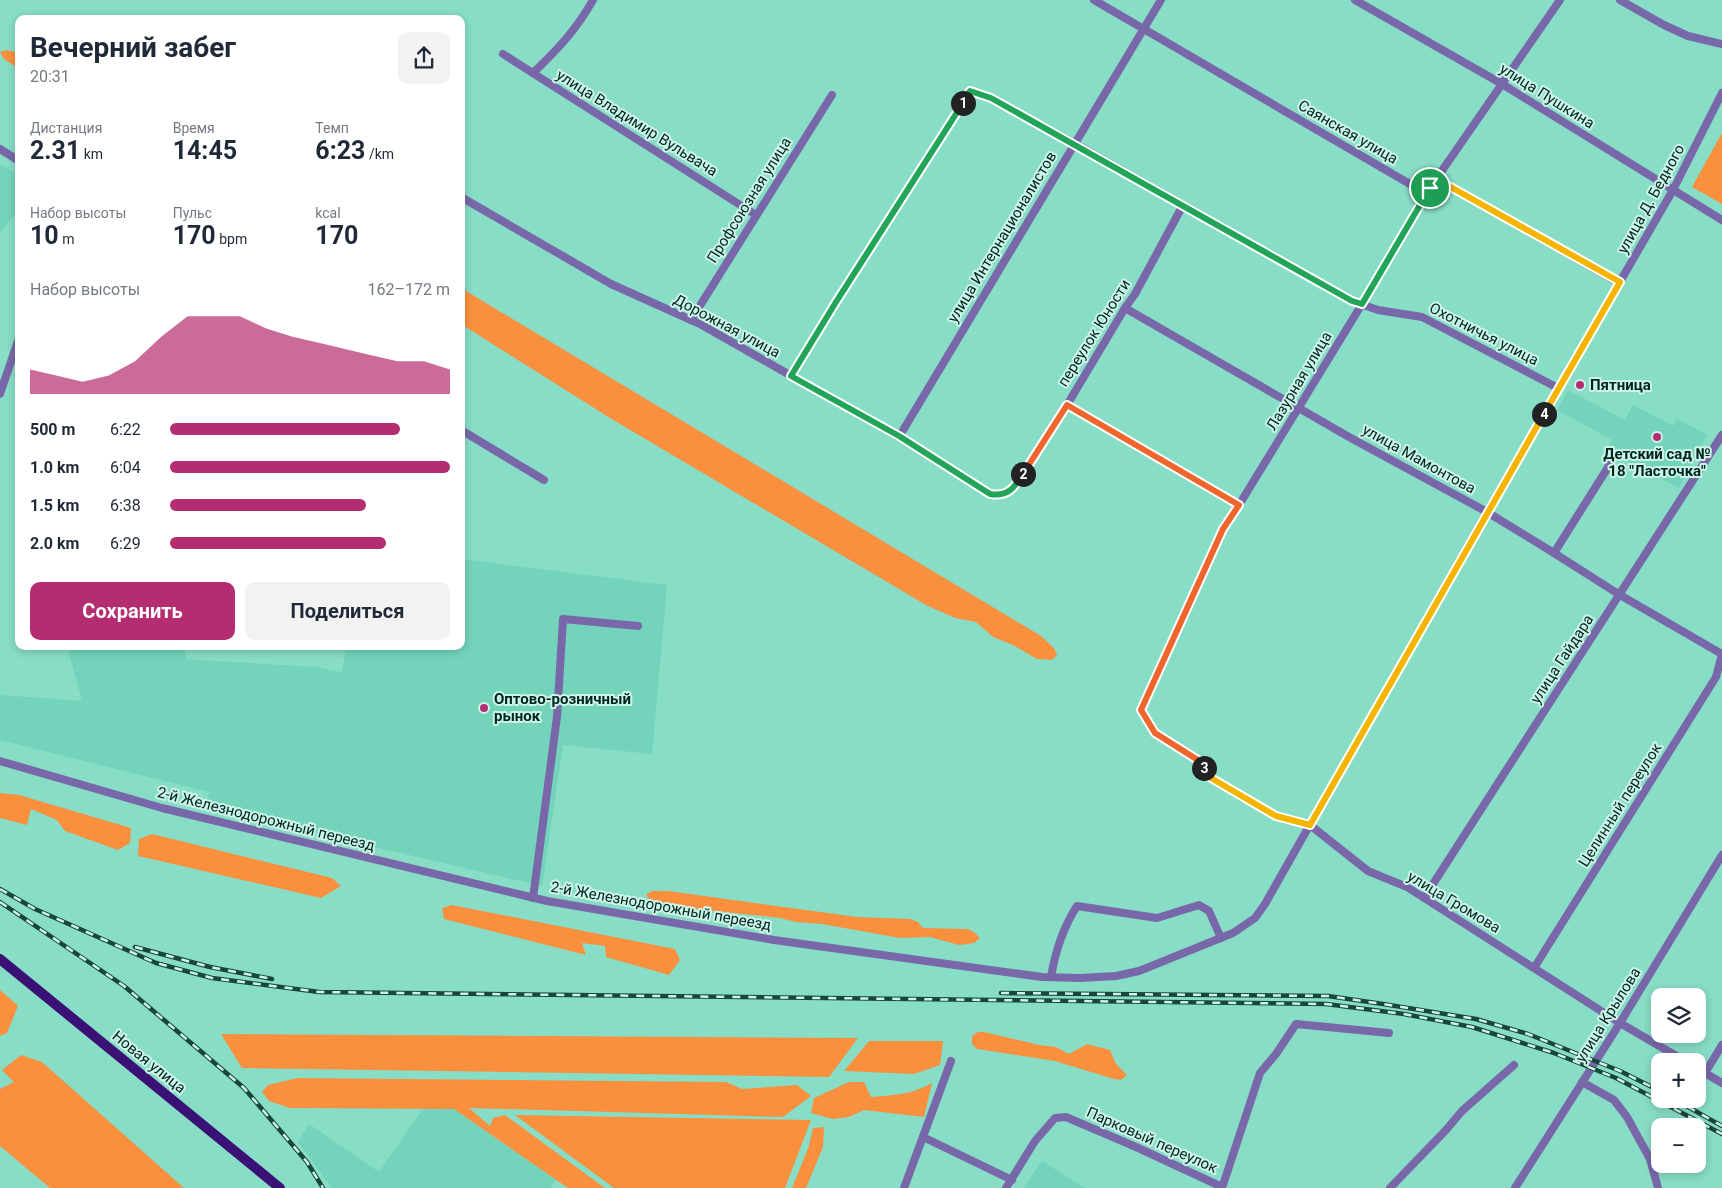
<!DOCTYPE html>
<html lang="ru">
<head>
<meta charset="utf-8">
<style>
	:root { --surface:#fff; --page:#f2f2f3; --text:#1f2937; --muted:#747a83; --accent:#b42d70 }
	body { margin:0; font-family:Roboto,sans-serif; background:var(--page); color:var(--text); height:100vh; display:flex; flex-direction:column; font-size:19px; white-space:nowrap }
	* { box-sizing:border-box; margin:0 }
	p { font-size:16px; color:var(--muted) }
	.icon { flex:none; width:28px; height:28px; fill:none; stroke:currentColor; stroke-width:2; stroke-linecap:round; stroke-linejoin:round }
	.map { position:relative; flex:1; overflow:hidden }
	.sheet { position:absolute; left:15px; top:15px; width:450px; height:635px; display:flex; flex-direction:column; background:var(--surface); border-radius:10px; box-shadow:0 2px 8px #0003 }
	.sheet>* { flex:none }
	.controls { position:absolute; left:1651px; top:988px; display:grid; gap:10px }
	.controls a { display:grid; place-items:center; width:55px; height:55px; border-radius:10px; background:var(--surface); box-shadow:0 2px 8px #0003; font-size:25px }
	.pin { position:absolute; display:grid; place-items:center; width:42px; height:42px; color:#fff; margin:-21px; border:2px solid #fff; border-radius:50%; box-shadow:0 1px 5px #0007 }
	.km { position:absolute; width:25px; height:25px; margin:-12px; border-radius:50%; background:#222; color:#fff; font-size:14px; line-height:25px; text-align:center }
	.round { display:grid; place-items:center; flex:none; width:52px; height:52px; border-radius:10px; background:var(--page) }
	.summary { display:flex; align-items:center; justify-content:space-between; height:85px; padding:0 15px }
	h1 { font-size:28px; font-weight:700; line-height:38px }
	.figures { display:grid; grid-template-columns:repeat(3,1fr); gap:8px; height:85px; padding:5px 15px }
	.figures div { display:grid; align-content:center }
	.figures b { font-size:25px; font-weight:700 }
	.figures small { font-size:14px; font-weight:400 }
	.figures p { font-size:14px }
	.chart { height:140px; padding:10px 15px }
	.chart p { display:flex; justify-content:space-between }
	.chart svg { width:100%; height:90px; margin-top:5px; fill:var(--accent); opacity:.7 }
	.action { display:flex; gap:10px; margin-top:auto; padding:10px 15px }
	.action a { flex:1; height:58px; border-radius:10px; background:var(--accent); color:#fff; font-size:20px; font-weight:700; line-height:58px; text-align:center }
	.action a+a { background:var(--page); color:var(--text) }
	ul { padding:0 15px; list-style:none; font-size:16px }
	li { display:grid; grid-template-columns:80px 60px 1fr; align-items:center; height:38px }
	li i { height:12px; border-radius:6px; background:var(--accent) }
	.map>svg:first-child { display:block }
	.built { fill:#73d4bb }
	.green { fill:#fa903e }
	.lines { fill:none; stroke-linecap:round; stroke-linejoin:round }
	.minor { stroke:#7968a9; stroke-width:8 }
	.major { stroke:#3a1174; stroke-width:10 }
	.rail-casing { stroke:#18463b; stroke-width:4.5 }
	.rail { stroke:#ccf4e8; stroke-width:2.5; stroke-dasharray:8; stroke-linecap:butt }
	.split-1-casing { stroke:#fff; stroke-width:10 }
	.split-2-casing { stroke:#fff; stroke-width:10 }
	.split-3-casing { stroke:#fff; stroke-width:10 }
	.split-4-casing { stroke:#fff; stroke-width:10 }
	.split-5-casing { stroke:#fff; stroke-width:10 }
	.split-1 { stroke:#22a559; stroke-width:6 }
	.split-2 { stroke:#22a559; stroke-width:6 }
	.split-3 { stroke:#f0652b; stroke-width:6 }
	.split-4 { stroke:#f5b400; stroke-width:6 }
	.split-5 { stroke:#f5b400; stroke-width:6 }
	.poi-dot { fill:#b42d70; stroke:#ccf4e8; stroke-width:2 }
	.labels { text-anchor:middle; stroke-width:4; stroke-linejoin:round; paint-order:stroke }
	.street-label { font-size:15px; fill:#00251d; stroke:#ccf4e8 }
	.poi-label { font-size:15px; font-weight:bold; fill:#00251d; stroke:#ccf4e8; text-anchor:start }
</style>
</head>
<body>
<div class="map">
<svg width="1722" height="1188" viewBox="0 0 1722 1188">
	<rect width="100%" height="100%" fill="#87ddc6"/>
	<g class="built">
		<polygon points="0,164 19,175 19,210 0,232"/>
		<polygon points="1568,390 1625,420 1633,405 1673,426 1677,419 1707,435 1679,488 1607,450 1612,440 1557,410"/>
		<polygon points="461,559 667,585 652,754 563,745 542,886 340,839 205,810 209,792 0,740 0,695 82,701 67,646 185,646 186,659 316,667 342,672 346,646 461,646"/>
		<polygon points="426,1108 454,1109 556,1180 551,1188 332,1188 298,1142 309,1124 379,1172 420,1113"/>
		<polygon points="1042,1161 1085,1188 1024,1188"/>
	</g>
	<g class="green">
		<polygon points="7,50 19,53 19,69 4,59 0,52"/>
		<polygon points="1722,133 1722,204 1692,187"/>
		<polygon points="461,288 1041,636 1054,648 1057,655 1052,660 1037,659 1013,645 993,637 976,622 955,618 926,605 610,418 461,324"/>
		<polygon points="0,793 19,795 131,828 130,843 118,850 65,831 57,820 31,809 27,825 0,818"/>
		<polygon points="152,834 332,878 341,886 321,898 138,856 139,839"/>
		<polygon points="653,891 668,891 857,917 910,919 918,922 923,928 967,929 974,932 980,938 974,943 959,945 930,937 900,938 822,924 796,922 780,918 670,906 650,901 646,894"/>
		<polygon points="452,905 675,949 680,960 669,975 606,957 605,946 582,943 586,955 444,919 442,908"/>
		<polygon points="0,990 18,1006 7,1033 0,1036"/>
		<polygon points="978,1032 984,1032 1039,1045 1056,1047 1069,1054 1087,1044 1110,1050 1116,1064 1127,1075 1121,1080 1114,1079 1055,1061 977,1049 972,1044 972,1036"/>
		<polygon points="221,1034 858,1038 829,1077 242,1068"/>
		<polygon points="869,1041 943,1041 940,1065 914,1074 844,1071"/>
		<polygon points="21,1055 42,1062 184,1188 50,1188 0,1146 0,1089 14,1082 2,1070"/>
		<polygon points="297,1078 726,1082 742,1089 797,1085 811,1096 783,1117 469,1108 490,1126 493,1118 505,1115 605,1188 568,1188 454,1109 290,1108 269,1101 262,1092 268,1085"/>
		<path d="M849,1082H864L871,1097C894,1095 911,1095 932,1083L924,1117L864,1110L849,1117L833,1119L811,1113L814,1098Z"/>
		<polygon points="515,1115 811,1120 785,1188 614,1188"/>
		<polygon points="824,1127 823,1147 806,1188 792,1188 809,1146 813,1128"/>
	</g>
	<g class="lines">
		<g class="minor">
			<polyline points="1094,0 1415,187 1430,188 1449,186 1619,283"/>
			<polyline points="1355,0 1502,84 1722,220"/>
			<polyline points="1560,0 1430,188 1362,304 1239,505 1223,529 1141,711 1155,733 1201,762 1206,775 1276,816 1310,825 1368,871 1407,887 1620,1023 1685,1061"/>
			<polyline points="1620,0 1664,25 1688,36 1722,44"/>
			<polyline points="503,54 756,215"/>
			<path d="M533,73C558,49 576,30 593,0"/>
			<polyline points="0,149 19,161"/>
			<path d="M461,197L611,284L700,324L899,437L990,494C1001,496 1006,493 1015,486L1067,405L1125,308L1135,294L1183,205"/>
			<polyline points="1125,308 1349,437 1487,512 1554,553 1620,595 1722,654"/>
			<polyline points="691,320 832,95"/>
			<polyline points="791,376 836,302 970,91 991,99 1074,143 1352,301 1378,310 1422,317 1558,388"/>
			<polyline points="0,394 19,338"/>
			<polyline points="1067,405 1239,505"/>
			<polyline points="461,430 544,480"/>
			<polyline points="899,437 1161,0"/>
			<polyline points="1554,553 1612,461"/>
			<polyline points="0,761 162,808 547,901 774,940 1042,977 1080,978 1116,976 1139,971 1233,933 1255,918 1265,904 1487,512 1673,190 1722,93"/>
			<polyline points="533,898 557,717 563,619 638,626"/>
			<polyline points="1424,898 1722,435"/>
			<polyline points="1534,968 1716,677 1722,654"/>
			<path d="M1051,977C1055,953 1064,926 1077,906L1157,918L1199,905L1209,911L1221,938"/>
			<polyline points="1698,1069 1722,1083"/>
			<polyline points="1705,1073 1722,1045"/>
			<polyline points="1582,1082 1614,1100 1627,1117 1650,1159 1658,1188"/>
			<polyline points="923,1137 1012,1180"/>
			<polyline points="904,1188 951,1061"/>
			<polyline points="1006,1188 1035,1141 1055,1118 1066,1117 1136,1147 1222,1187"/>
			<polyline points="1222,1188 1260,1073 1276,1054 1296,1024 1389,1033"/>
			<polyline points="1390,1188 1446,1130 1462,1111 1514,1065"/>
			<polyline points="1515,1188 1620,1023 1722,855"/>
		</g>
		<polyline class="major" points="0,959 280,1188"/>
		<g class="rail-casing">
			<g id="rail">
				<polyline points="0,889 35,909 156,963 212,978 319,992 1326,1004 1404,1014 1472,1027 1554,1053 1616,1078 1722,1134"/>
				<polyline points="0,902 124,986 244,1088 307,1162 323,1188"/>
				<polyline points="135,947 210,967 272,979"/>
				<polyline points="1001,993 1328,996 1383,1004 1476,1019 1528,1034 1620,1071 1660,1091"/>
				<polyline points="1674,1099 1722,1126"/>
			</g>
		</g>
		<use href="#rail" class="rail"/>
	</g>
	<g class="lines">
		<g class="split-1-casing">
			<polyline id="split-1" points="963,103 970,91 991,98 1352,301 1362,304 1430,188"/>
		</g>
		<g class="split-2-casing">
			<path id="split-2" d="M963,103L836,302L791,376L899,436L990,494C1008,497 1014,488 1023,474"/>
		</g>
		<g class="split-3-casing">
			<polyline id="split-3" points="1023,474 1067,405 1239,505 1223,529 1141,710 1155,733 1201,762 1204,768"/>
		</g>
		<g class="split-4-casing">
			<polyline id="split-4" points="1204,768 1206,775 1276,816 1310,825 1544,414"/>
		</g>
		<g class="split-5-casing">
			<polyline id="split-5" points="1430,188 1449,186 1620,282 1544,414"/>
		</g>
		<use href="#split-1" class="split-1"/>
		<use href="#split-2" class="split-2"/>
		<use href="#split-3" class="split-3"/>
		<use href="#split-4" class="split-4"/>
		<use href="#split-5" class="split-5"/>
	</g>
	<g class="poi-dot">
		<circle cx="1580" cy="385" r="5"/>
		<circle cx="1657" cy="437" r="5"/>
		<circle cx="484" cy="708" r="5"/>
	</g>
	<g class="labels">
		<g class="street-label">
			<text transform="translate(1547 96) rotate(32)" y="5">улица Пушкина</text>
			<text transform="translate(637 123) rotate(32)" y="5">улица Владимир Вульвача</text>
			<text transform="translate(1348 132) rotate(30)" y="5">Саянская улица</text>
			<text transform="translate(1651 199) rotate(-61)" y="5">улица Д. Бедного</text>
			<text transform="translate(749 200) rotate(-58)" y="5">Профсоюзная улица</text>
			<text transform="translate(1002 237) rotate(-59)" y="5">улица Интернационалистов</text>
			<text transform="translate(727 326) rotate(28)" y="5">Дорожная улица</text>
			<text transform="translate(1094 333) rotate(-58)" y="5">переулок Юности</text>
			<text transform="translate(1484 334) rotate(27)" y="5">Охотничья улица</text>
			<text transform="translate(1299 381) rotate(-59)" y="5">Лазурная улица</text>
			<text transform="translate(1419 459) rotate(29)" y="5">улица Мамонтова</text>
			<text transform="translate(1562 659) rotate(-57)" y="5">улица Гайдара</text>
			<text transform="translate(1620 805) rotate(-58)" y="5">Целинный переулок</text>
			<text transform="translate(266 819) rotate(14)" y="5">2-й Железнодорожный переезд</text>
			<text transform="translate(1454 902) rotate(31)" y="5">улица Громова</text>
			<text transform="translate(661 906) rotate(10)" y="5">2-й Железнодорожный переезд</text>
			<text transform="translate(1608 1015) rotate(-58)" y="5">улица Крылова</text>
			<text transform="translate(149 1062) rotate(39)" y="5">Новая улица</text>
			<text transform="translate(1152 1140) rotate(24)" y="5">Парковый переулок</text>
		</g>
		<g class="poi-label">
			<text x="1590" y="390">Пятница</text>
			<text x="1657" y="459" text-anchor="middle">Детский сад №<tspan x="1657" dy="17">18 "Ласточка"</tspan></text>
			<text x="494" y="704">Оптово-розничный<tspan x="494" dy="17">рынок</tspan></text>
		</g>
	</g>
</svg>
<div class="controls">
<a><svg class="icon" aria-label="layers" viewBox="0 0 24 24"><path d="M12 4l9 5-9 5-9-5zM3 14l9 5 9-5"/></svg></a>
<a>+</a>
<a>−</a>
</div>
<div class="pin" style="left:1430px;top:188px;background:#1e9e55"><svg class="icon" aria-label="arrive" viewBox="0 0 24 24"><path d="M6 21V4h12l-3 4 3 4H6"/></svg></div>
<b class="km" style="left:963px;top:103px">1</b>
<b class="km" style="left:1023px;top:474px">2</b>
<b class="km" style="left:1204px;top:768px">3</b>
<b class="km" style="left:1544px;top:414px">4</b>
<section class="sheet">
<div class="summary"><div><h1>Вечерний забег</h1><p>20:31</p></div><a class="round"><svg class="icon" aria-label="share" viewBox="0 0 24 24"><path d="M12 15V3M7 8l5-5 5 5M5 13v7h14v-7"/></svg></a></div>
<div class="figures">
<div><p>Дистанция</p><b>2.31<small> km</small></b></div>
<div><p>Время</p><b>14:45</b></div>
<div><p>Темп</p><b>6:23<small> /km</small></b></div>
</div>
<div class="figures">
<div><p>Набор высоты</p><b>10<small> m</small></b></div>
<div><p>Пульс</p><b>170<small> bpm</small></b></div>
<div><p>kcal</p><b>170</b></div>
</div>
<div class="chart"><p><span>Набор высоты</span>162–172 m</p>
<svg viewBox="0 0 160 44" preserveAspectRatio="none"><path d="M0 44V32L10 35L20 38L30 35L40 28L50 16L60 6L70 6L80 6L90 12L100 16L110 19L120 22L130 25L140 28L150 28L160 32V44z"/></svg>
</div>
<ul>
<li><b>500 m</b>6:22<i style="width:82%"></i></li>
<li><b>1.0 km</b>6:04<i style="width:100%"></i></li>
<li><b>1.5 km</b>6:38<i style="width:70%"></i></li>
<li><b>2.0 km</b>6:29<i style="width:77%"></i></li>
</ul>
<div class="action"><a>Сохранить</a><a>Поделиться</a></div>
</section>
</div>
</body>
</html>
